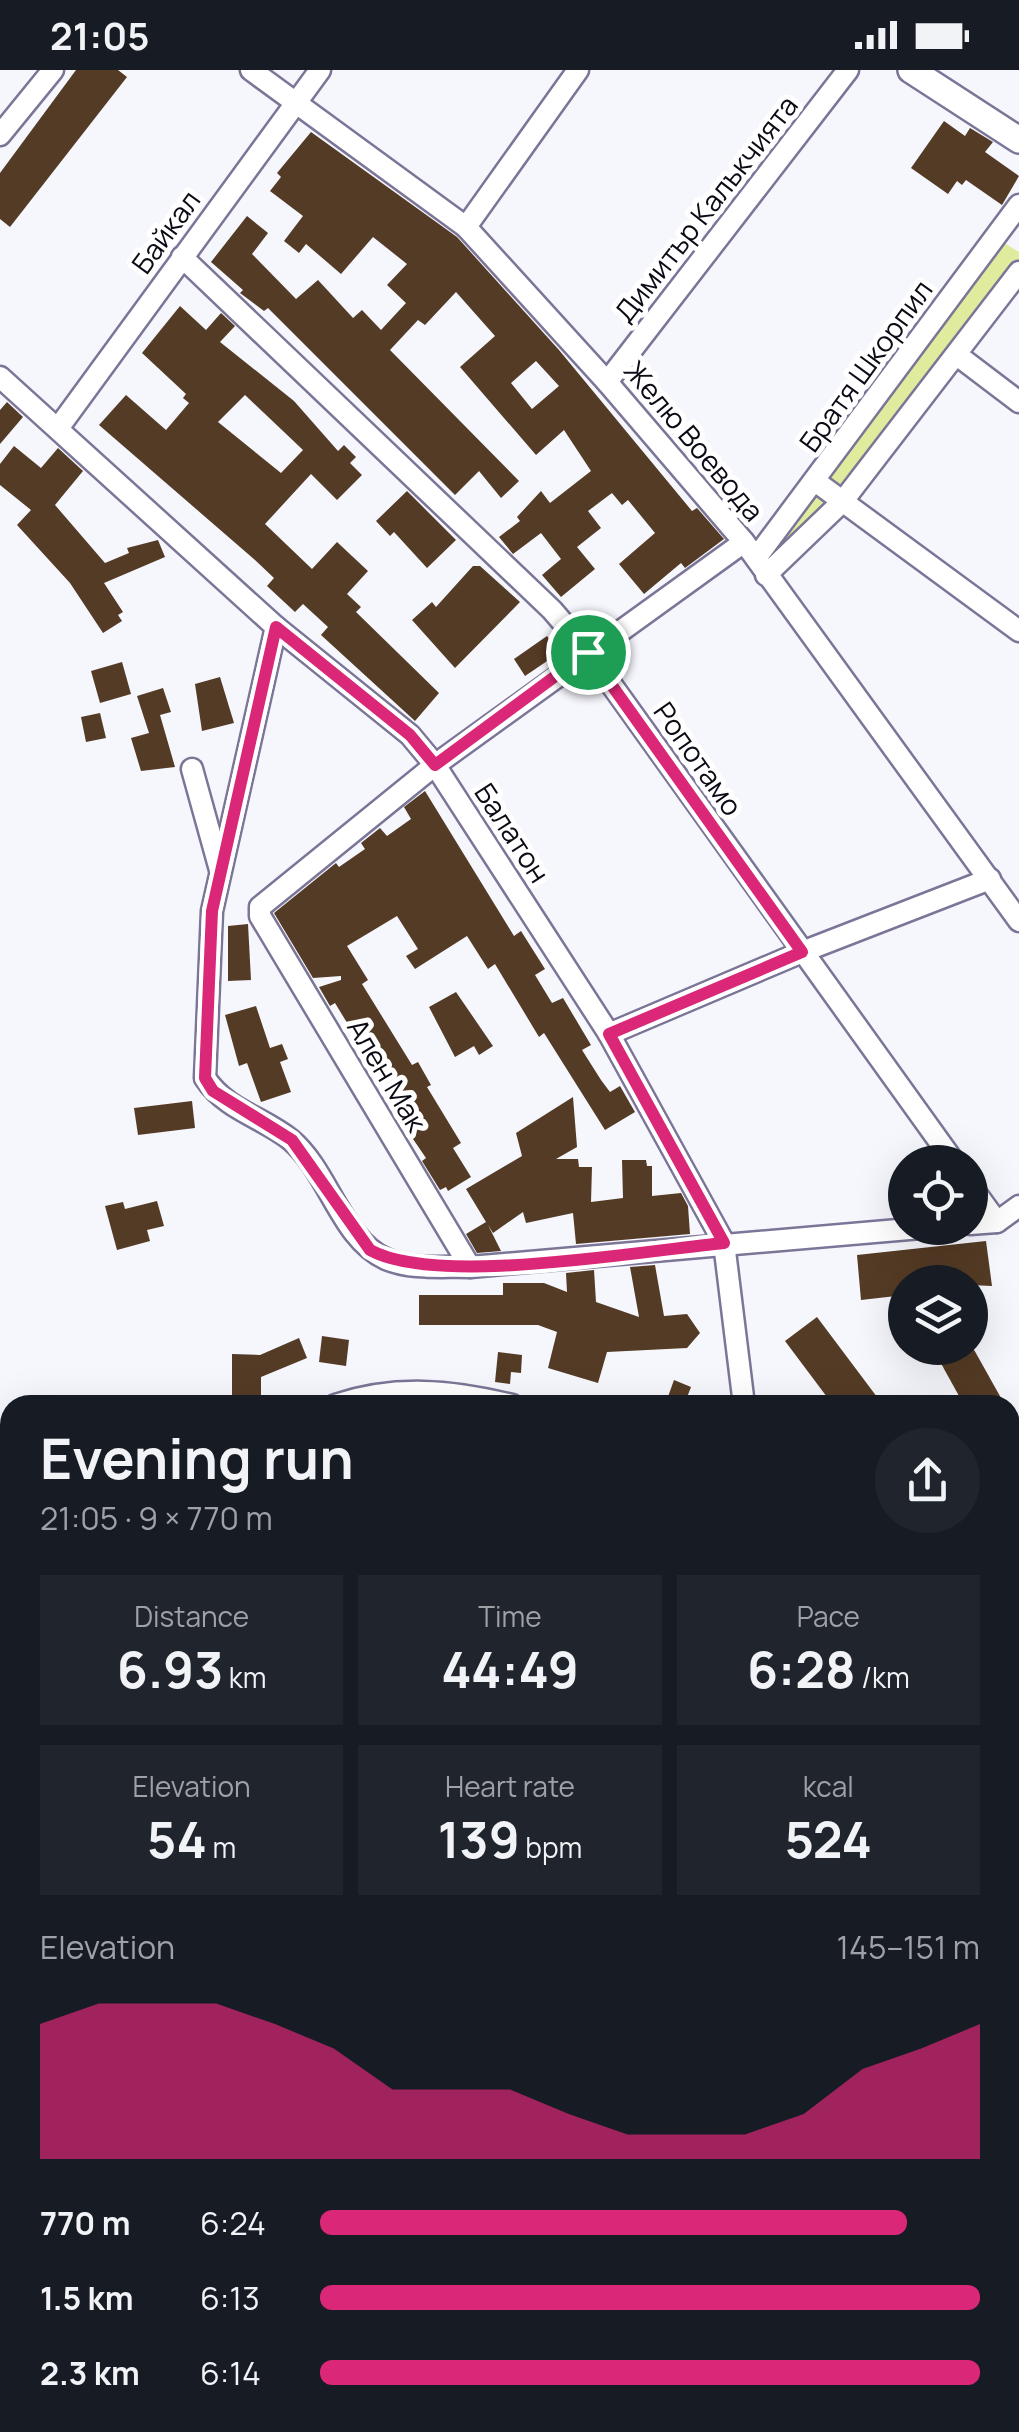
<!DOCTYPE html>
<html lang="en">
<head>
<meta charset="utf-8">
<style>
	:root { --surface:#171b24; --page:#20242c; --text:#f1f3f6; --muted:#9ea1a6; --accent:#db2777 }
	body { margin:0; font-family:Manrope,sans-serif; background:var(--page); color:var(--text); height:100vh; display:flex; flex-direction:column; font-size:38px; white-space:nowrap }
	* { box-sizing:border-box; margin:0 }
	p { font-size:32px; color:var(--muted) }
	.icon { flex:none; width:55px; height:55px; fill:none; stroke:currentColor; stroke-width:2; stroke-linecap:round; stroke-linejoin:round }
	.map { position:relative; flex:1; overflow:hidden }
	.drawer { position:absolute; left:0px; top:1325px; width:1020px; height:1038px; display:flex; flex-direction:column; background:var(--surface); border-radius:30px 30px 0 0; box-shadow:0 10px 40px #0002 }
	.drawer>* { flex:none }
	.tools { position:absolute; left:888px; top:1075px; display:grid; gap:20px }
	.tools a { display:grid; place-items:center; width:100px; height:100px; border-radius:50%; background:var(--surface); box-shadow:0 10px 40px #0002; font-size:50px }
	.pin { position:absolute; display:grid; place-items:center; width:85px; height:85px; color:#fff; margin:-42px; border:5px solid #fff; border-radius:50%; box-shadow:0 2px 10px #0007 }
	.round { display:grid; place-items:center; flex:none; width:105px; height:105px; border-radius:52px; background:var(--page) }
	.head { display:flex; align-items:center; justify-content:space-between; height:170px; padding:0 40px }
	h1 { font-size:55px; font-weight:700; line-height:75px }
	.figures { display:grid; grid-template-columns:repeat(3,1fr); gap:15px; height:170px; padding:10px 40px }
	.figures div { display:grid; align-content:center; border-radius:0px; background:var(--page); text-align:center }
	.figures b { font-size:50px; font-weight:700 }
	.figures small { font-size:28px; font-weight:400 }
	.figures p { font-size:28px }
	.chart { height:280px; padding:20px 40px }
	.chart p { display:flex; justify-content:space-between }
	.chart svg { width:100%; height:180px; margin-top:10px; fill:var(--accent); opacity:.7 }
	ul { padding:0 40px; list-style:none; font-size:32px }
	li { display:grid; grid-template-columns:160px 120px 1fr; align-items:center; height:75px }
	li i { height:25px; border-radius:12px; background:var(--accent) }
	.status { display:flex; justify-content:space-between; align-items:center; height:70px; padding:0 50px; background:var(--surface); direction:ltr }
	.status svg { height:28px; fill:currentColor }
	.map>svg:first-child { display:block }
	.green { fill:#e0eb9d }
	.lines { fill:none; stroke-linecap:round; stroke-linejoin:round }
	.canal { stroke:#41e3ed; stroke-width:20 }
	.building { fill:#543b25; fill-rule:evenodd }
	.minor-casing { stroke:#7b7697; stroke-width:25 }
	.tertiary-casing { stroke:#7b7697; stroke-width:30 }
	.minor { stroke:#fff; stroke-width:20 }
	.tertiary { stroke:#fff; stroke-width:25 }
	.route-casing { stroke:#fff; stroke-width:20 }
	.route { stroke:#db2777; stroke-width:12 }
	.labels { text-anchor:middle; stroke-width:10; stroke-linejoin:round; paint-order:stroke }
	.street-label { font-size:28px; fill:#0c0a15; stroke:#fff }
</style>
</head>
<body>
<div class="status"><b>21:05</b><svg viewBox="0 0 49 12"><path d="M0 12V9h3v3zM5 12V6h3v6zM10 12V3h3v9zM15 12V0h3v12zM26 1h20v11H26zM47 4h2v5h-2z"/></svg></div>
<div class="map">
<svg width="1019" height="2362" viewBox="0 0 1019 2362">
	<rect width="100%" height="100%" fill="#f6f6fd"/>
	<polygon class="green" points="995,167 1019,182 1019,202 957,285 766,505 815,411"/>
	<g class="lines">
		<g class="canal">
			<polyline points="1010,1458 1019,1461"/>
			<polyline points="0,1605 10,1604"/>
		</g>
	</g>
	<g class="building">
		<polygon points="76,0 118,0 127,7 10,157 0,149 0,103"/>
		<polygon points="944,51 965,66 970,58 993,72 985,82 1019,106 1002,135 966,110 962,115 957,111 948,124 911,98"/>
		<path d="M311,62L457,167L559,280L692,441L697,438L724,469L685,498L681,493L644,524L619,494L655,463L628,430L622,435L612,423L588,441L601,458L577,477L595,499L561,527L542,505L561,489L541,463L513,484L499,467L520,451L517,447L541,421L550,433L591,401L564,360L536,385L460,297L495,266L456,222L425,255L418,250L390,280L519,411L501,428L479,401L455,425L268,238L264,241L240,223L243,220L211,192L247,146L268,163L252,184L296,229L318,210L353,248L362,240L381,260L406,233L387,215L407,194L373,167L341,204L306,174L299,183L284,171L303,146L270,121L281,107L277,103ZM536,291L559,316L532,339L511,313Z"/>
		<path d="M180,236L206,260L221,243L235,256L220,272L294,331L338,381L344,375L356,387L350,393L362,405L337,430L311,404L265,454L312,499L337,472L368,501L347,524L361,537L356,542L439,623L415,651L321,565L328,557L303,534L295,542L267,516L274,508L255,490L99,355L126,325L166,360L189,333L183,328L186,324L142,283ZM245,325L303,380L281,403L218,352Z"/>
		<polygon points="7,332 23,347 0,374 0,340"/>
		<polygon points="14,376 41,398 58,378 83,401 55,435 105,493 129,483 127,478 158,470 165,487 104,513 123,542 118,545 122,551 103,563 70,513 17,455 31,440 0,415 0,394"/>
		<polygon points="407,421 456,470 427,498 394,462 390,466 376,451"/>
		<polygon points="473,496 480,496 520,532 455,598 412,550 432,532 436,537"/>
		<polygon points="547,566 559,583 525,606 514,589"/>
		<polygon points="122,592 131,624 100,633 91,601"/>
		<polygon points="220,607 234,653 202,661 195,614"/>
		<polygon points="163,618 171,642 160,645 175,697 141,701 131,668 149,663 137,626"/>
		<polygon points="100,643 106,668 86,672 81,647"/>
		<polygon points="425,721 514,866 521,861 545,899 535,905 552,933 563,928 591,975 582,980 601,1010 610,1022 620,1016 635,1042 605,1060 544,963 539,967 495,894 488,899 467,866 415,899 406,886 418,879 397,846 347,876 368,910 362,914 412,995 418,992 431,1015 427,1017 461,1073 453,1078 471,1107 448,1121 446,1117 440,1120 422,1091 426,1088 387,1031 383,1012 335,933 330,936 319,917 341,910 341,906 313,908 274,843 336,793 339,797 365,779 361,773 380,758 387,766 411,749 404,737"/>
		<polygon points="248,854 251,910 228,911 228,856"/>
		<polygon points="456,922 493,976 479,985 474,976 455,987 429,937"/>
		<polygon points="256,936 270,978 282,974 288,989 280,992 291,1022 261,1032 247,993 239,996 225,945"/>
		<polygon points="573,1027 577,1077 556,1089 578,1089 579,1097 592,1097 591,1132 623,1128 622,1090 646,1090 647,1096 652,1096 652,1126 681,1123 688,1136 690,1164 576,1174 573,1143 526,1153 523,1142 493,1163 488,1155 501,1181 477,1183 466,1164 486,1152 466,1119 522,1086 516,1063"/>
		<polygon points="192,1031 195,1058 138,1065 134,1038"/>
		<polygon points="157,1131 164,1156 147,1160 150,1171 117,1180 105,1136 123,1132 125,1139"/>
		<polygon points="986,1171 992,1216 905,1212 905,1225 861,1230 857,1185"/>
		<polygon points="655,1195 664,1246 687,1244 700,1263 687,1278 607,1282 598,1313 548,1298 557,1262 538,1255 419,1255 419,1225 503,1225 503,1213 544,1213 567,1222 566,1203 594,1200 596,1232 639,1247 630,1197"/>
		<polygon points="817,1247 883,1335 833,1335 785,1271"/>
		<polygon points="322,1266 349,1270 346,1296 319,1292"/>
		<polygon points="299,1268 307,1288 261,1307 261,1326 232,1325 232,1284 260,1285"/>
		<polygon points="957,1278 973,1278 1005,1335 964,1335 938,1288"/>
		<polygon points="498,1282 522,1285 521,1303 511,1302 510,1314 495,1312"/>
		<polygon points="674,1310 691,1317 684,1335 665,1335"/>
	</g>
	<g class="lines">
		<g class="minor-casing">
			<g id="minor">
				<polyline points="251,0 466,157 607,312 744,472 1019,851"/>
				<polyline points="0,65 53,0"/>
				<polyline points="466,157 578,0"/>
				<polyline points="182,187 552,540 588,582 954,1092"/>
				<polyline points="957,285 1019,332"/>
				<polyline points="0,307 276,557 410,665 435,695 609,964 724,1173 744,1335"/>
				<polyline points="607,312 848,0"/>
				<polyline points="59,357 320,0"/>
				<polyline points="815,411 1019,561"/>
				<polyline points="756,488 1019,135"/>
				<polyline points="766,505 843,431 1019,202"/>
				<path d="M276,557L212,841L205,1008C227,1041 263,1047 291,1070C329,1102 341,1169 386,1189C412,1200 443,1196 470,1197L921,1158"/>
				<polyline points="192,699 220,800"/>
				<polyline points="609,964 802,882 990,809"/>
				<polyline points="970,1115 997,1152"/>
				<polyline points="970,1154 997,1152 1019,1136"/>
				<polyline points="470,1197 260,846 260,837 435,695 744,472"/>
				<path d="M335,1335C395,1315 451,1320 512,1335"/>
				<polyline points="1010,1425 1019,1427"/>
				<polyline points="0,1436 10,1434"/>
				<polyline points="1010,1619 1019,1622"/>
				<polyline points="0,1667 10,1663"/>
				<polyline points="1010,1766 1019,1768"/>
			</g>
		</g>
		<g class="tertiary-casing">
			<polyline id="tertiary" points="911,0 1019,70"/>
		</g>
		<use href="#minor" class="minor"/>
		<use href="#tertiary" class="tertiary"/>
	</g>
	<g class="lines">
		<g class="route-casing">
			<path id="route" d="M276,557L410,665L435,695L588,582L802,882L609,964L724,1173C640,1181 437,1217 370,1180L292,1070L213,1021L205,1008L212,841Z"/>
		</g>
		<use href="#route" class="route"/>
	</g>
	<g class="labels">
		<g class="street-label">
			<text transform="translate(706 139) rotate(-52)" y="10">Димитър Калъкчията</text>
			<text transform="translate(166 162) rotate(-54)" y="10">Байкал</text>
			<text transform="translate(866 296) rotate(-54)" y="10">Братя Шкорпил</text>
			<text transform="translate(694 371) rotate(50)" y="10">Желю Воевода</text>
			<text transform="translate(698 689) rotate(55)" y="10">Ропотамо</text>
			<text transform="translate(512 763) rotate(57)" y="10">Балатон</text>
			<text transform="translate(387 1005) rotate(59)" y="10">Ален Мак</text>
		</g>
	</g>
</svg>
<div class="tools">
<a><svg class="icon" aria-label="locate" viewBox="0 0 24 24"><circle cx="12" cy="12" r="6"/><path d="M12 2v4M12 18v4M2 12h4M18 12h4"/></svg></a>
<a><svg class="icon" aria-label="layers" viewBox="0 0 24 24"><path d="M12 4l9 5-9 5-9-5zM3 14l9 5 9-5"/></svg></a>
</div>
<div class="pin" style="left:588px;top:582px;background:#1e9e55"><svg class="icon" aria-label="arrive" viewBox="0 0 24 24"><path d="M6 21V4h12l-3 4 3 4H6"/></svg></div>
<section class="drawer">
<div class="head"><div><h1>Evening run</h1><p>21:05 · 9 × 770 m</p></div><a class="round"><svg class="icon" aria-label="share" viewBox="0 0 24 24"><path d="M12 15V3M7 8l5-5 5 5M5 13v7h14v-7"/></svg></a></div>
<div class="figures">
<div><p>Distance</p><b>6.93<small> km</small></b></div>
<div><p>Time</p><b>44:49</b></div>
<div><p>Pace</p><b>6:28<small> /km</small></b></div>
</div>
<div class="figures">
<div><p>Elevation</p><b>54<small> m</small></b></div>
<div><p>Heart rate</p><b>139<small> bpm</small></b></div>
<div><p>kcal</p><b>524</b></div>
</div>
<div class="chart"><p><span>Elevation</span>145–151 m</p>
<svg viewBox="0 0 160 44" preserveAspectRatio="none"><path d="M0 44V11L10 6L20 6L30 6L40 11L50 17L60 27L70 27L80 27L90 33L100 38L110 38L120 38L130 33L140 22L150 17L160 11V44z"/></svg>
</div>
<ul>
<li><b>770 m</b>6:24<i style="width:89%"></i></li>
<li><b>1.5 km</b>6:13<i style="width:100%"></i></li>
<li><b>2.3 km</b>6:14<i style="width:100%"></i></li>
</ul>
</section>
</div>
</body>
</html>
